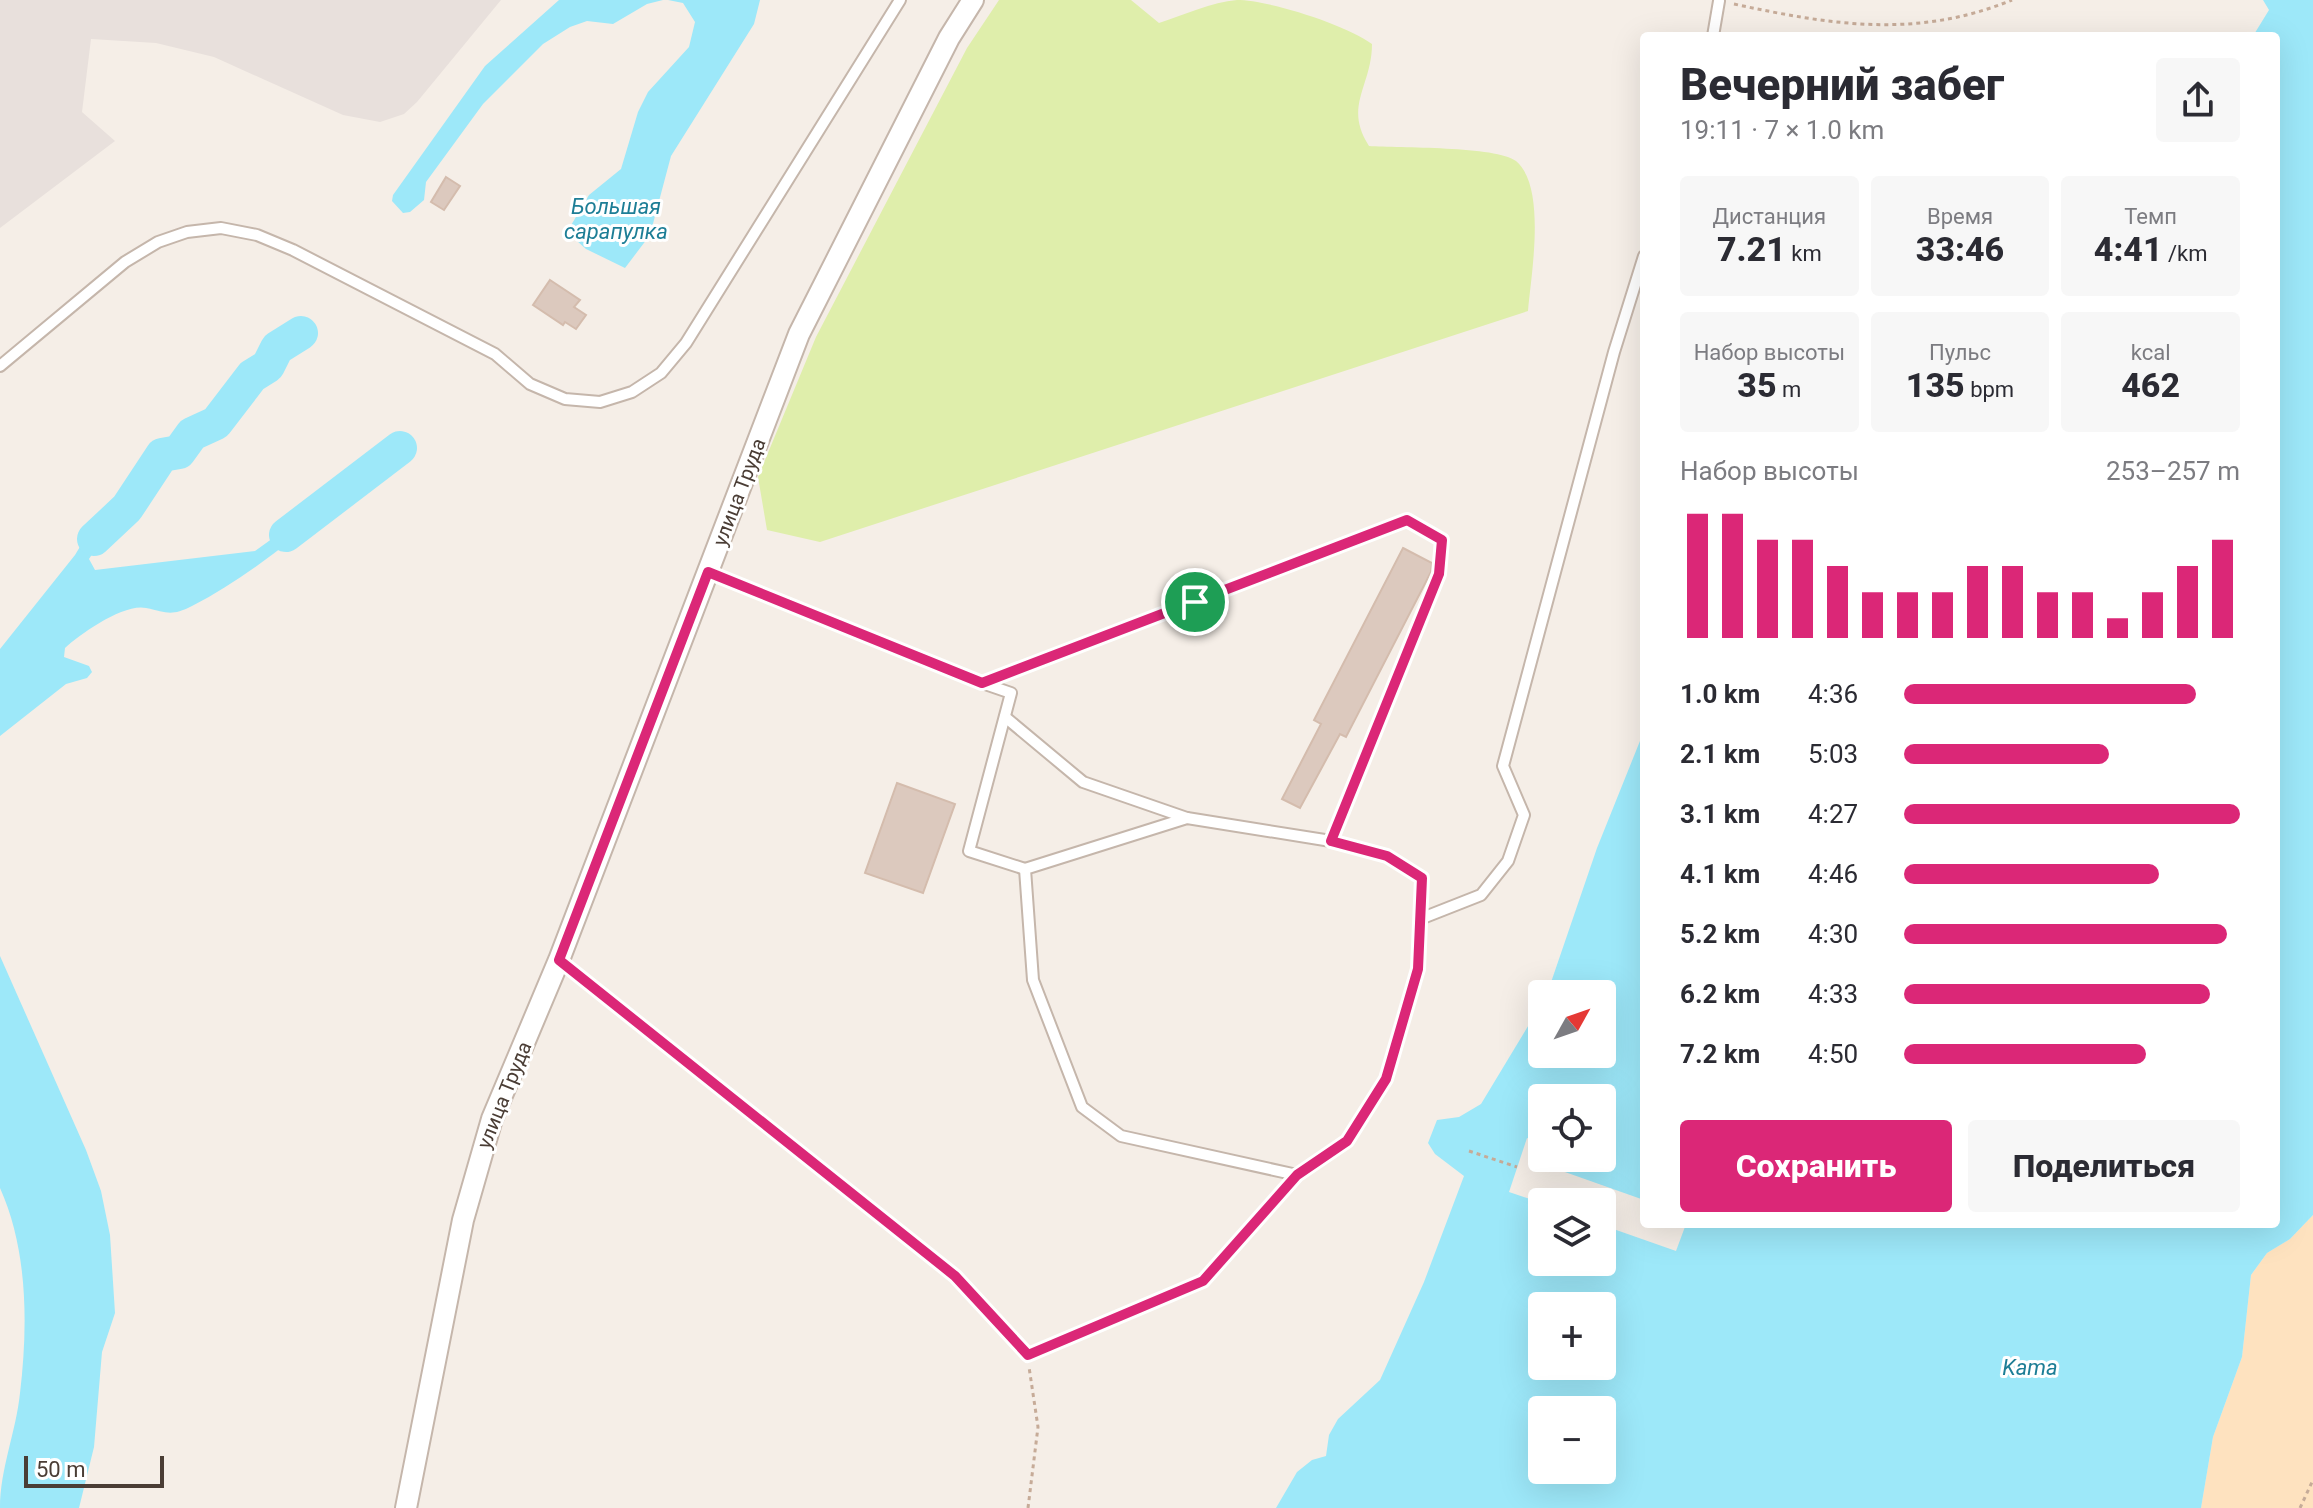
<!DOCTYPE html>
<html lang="ru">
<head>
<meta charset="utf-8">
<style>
	:root { --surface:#fff; --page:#f7f7f7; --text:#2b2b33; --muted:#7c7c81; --accent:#db2777 }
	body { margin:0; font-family:Roboto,sans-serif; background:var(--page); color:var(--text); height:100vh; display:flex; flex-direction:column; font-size:30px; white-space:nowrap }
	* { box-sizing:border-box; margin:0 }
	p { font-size:26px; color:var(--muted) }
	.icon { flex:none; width:44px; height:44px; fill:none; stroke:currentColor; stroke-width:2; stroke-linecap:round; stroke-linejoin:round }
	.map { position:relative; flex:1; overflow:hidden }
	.side { position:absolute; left:1640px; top:32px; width:640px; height:1196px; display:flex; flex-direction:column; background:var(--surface); border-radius:8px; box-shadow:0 8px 32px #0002 }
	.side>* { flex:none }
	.needle { width:52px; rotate:50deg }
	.fabs { position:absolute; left:1528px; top:980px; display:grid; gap:16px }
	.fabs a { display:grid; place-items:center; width:88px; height:88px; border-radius:8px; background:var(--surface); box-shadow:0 8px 32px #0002; font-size:40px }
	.scale { position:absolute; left:24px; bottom:20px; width:140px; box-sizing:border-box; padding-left:8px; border:4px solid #4a3d35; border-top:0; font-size:22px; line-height:28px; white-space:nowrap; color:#4a3d35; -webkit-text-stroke:6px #fff; paint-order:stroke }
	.pin { position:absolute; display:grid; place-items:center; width:68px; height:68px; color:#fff; margin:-34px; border:4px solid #fff; border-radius:50%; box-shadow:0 2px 8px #0007 }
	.round { display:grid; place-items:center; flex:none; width:84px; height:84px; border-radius:8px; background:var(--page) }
	.headline { display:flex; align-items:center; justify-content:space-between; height:136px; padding:0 40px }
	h1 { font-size:44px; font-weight:800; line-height:60px }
	.metrics { display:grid; grid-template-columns:repeat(3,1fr); gap:12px; height:136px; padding:8px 40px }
	.metrics div { display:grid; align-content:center; border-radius:8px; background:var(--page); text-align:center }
	.metrics b { font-size:34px; font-weight:800 }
	.metrics small { font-size:22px; font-weight:400 }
	.metrics p { font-size:22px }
	.chart { height:224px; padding:16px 40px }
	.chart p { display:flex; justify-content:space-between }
	.chart svg { width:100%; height:144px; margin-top:8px; stroke:var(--accent); stroke-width:6 }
	.cta { display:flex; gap:16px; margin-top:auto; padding:16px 40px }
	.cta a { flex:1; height:92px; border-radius:8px; background:var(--accent); color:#fff; font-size:32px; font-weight:800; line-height:92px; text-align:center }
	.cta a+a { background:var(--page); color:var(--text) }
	ul { padding:0 40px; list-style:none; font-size:26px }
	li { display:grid; grid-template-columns:128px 96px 1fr; align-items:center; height:60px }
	li i { height:20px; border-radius:10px; background:var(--accent) }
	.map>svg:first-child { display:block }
	.industrial { fill:#e8e0dc }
	.green { fill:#dfeeab }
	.sand { fill:#fee2bf }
	.water { fill:#9de8f9; fill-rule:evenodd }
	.pier { fill:#f5eee7 }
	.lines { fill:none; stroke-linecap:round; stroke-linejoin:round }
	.river { stroke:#9de8f9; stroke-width:34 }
	.building { fill:#dcc9be; stroke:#d4bcad; stroke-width:2 }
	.service-casing { stroke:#c5b6ab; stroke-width:14 }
	.minor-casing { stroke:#c5b6ab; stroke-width:24 }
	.path { stroke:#c6ab98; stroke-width:3; stroke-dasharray:4 4; stroke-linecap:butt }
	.service { stroke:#fff; stroke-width:10 }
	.minor { stroke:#fff; stroke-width:20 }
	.route-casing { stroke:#fff; stroke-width:16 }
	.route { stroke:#db2777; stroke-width:10 }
	.labels { text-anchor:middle; stroke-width:6; stroke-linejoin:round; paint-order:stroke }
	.street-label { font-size:20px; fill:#4a3d35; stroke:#fff }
	.water-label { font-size:22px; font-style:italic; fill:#1d7e96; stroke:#fff }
</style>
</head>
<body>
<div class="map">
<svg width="2313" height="1508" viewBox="0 0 2313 1508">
	<rect width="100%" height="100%" fill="#f5eee7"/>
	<polygon class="industrial" points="0,0 501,0 417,102 404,114 380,122 343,115 214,57 156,43 91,39 82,112 115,141 0,228"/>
	<path class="green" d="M999,0H1131L1159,23C1184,15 1212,2 1237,0C1269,0 1347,25 1372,44C1372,86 1343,106 1369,146C1398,148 1497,146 1516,161C1547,187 1531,275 1528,311L820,542L767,530L758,477L816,337L967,48Z"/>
	<polygon class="sand" points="2313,1215 2313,1508 2201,1508 2213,1437 2242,1357 2251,1275 2267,1253 2290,1239"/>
	<g class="water">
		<polygon points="559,0 663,0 647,4 613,24 587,21 570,27 543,44 483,104 426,182 424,200 410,212 403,213 392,201 393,195 485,66"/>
		<polygon points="668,0 760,0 754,24 671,156 650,235 625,268 586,249 567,232 589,195 621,169 638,112 648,92 689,47 695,22 683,3"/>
		<path d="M2263,0H2313V1215L2290,1239L2267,1253L2251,1275L2242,1357L2213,1437L2201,1508H1276L1297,1472L1312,1460L1326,1456L1329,1435L1338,1419L1380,1380L1424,1282L1464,1176L1435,1154L1428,1143L1437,1120L1459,1117L1481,1104L1542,1003V1054H1602V994H1547L1597,848L1644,731V1224H2276V36H2253L2269,10ZM1542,1098H1602V1158H1542ZM1542,1202H1602V1262H1542ZM1542,1306H1602V1366H1542ZM1542,1410H1602V1470H1542Z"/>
		<path d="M319,505L329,510C287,544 241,581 192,606C170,617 167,612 146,608C124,603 80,634 65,648L64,657L89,666L92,672L87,678L66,684L0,736V649L75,555L90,530L116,509L135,506L130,516L109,528L89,559L95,570L255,551Z"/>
		<path d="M0,956L86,1150L101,1191L110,1235L115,1313L102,1352L94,1447L79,1508H0C0,1469 16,1432 20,1393C28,1326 28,1250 0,1188Z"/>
	</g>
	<polygon class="pier" points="1527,1138 1542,1143 1542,1158 1551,1158 1548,1166 1644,1200 1644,1224 1686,1224 1676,1251 1602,1225 1602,1202 1542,1203 1509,1192"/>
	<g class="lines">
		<g class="river">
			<polyline points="286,535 400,448"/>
			<polyline points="94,539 127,508 162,455 179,452 192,434 216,423 252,376 268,366 277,348 301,333"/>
		</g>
	</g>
	<g class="building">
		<polygon points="446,177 460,186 444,210 431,202"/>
		<polygon points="550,280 580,300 574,307 586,315 576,329 565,322 563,325 533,305"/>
		<polygon points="1403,548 1432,563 1431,572 1346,737 1340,734 1300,808 1282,799 1321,724 1314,720"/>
		<polygon points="897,783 955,804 923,893 865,873"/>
	</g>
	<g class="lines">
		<g class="service-casing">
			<g id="service">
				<polyline points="1713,36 1719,1"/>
				<polyline points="0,366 125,262 158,242 187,232 221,228 257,235 293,250 495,354 530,384 565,399 600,402 632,392 661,373 686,343 900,0"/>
				<polyline points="708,572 982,683 1407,520 1442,540 1439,574 1331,841 1187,818 1025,869 1033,980 1082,1107 1121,1136 1297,1175 1347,1141 1386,1079 1418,969 1422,878 1387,856 1331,841"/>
				<polyline points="982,683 1011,693 969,851 1025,869"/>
				<polyline points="1005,717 1083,782 1187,818"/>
				<polyline points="1420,919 1481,895 1508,861 1524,815 1503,766 1614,352 1644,256"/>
				<polyline points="559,960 955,1276 1028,1355 1203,1281 1297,1175"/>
			</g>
		</g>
		<g class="minor-casing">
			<polyline id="minor" points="406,1508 463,1220 492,1119 559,960 799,334 949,38 973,0"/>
		</g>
		<g class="path">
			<path d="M1734,4C1831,25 1917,39 2012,0"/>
			<polyline points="1469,1151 1517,1167"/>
			<polyline points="1028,1508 1038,1427 1029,1367"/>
			<polyline points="2300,1508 2313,1480"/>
		</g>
		<use href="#service" class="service"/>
		<use href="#minor" class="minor"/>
	</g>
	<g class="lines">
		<g class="route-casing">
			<polygon id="route" points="1407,520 1442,540 1439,574 1331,841 1387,856 1422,878 1418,969 1386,1079 1347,1141 1297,1175 1203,1281 1028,1355 955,1276 559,960 708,572 982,683"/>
		</g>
		<use href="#route" class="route"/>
	</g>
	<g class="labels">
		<g class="street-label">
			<text transform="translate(739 492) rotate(-69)" y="7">улица Труда</text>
			<text transform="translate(504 1095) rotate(-68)" y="7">улица Труда</text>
		</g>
		<g class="water-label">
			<text x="616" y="214">Большая<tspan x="616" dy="25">сарапулка</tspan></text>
			<text x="2030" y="1375">Kama</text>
		</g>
	</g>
</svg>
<div class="fabs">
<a><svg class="needle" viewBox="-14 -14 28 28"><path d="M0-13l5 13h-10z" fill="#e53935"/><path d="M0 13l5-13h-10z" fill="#7c7c81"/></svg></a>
<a><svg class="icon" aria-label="locate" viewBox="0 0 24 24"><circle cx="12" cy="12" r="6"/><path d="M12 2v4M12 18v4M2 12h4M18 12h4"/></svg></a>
<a><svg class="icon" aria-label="layers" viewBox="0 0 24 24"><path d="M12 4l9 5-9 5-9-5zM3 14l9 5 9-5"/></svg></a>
<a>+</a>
<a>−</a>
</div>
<div class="scale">50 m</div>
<div class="pin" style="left:1195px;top:602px;background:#1e9e55"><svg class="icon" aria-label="arrive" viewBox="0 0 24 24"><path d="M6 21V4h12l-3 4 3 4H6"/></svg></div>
<section class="side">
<div class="headline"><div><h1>Вечерний забег</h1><p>19:11 · 7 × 1.0 km</p></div><a class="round"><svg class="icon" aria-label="share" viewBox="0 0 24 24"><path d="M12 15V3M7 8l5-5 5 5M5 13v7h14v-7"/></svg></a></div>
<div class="metrics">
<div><p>Дистанция</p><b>7.21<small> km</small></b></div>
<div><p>Время</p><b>33:46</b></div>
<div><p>Темп</p><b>4:41<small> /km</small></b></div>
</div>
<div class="metrics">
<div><p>Набор высоты</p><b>35<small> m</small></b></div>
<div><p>Пульс</p><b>135<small> bpm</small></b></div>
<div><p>kcal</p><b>462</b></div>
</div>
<div class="chart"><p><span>Набор высоты</span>253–257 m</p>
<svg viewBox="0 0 160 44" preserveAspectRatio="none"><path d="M5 44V6M15 44V6M25 44V14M35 44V14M45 44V22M55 44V30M65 44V30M75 44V30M85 44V22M95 44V22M105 44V30M115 44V30M125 44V38M135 44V30M145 44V22M155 44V14"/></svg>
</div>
<ul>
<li><b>1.0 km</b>4:36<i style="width:87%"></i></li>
<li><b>2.1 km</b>5:03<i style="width:61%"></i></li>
<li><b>3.1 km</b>4:27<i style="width:100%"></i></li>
<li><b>4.1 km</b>4:46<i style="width:76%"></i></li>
<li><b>5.2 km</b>4:30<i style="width:96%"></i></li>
<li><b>6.2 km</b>4:33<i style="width:91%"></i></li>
<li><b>7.2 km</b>4:50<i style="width:72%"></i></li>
</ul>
<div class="cta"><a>Сохранить</a><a>Поделиться</a></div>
</section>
</div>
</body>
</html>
